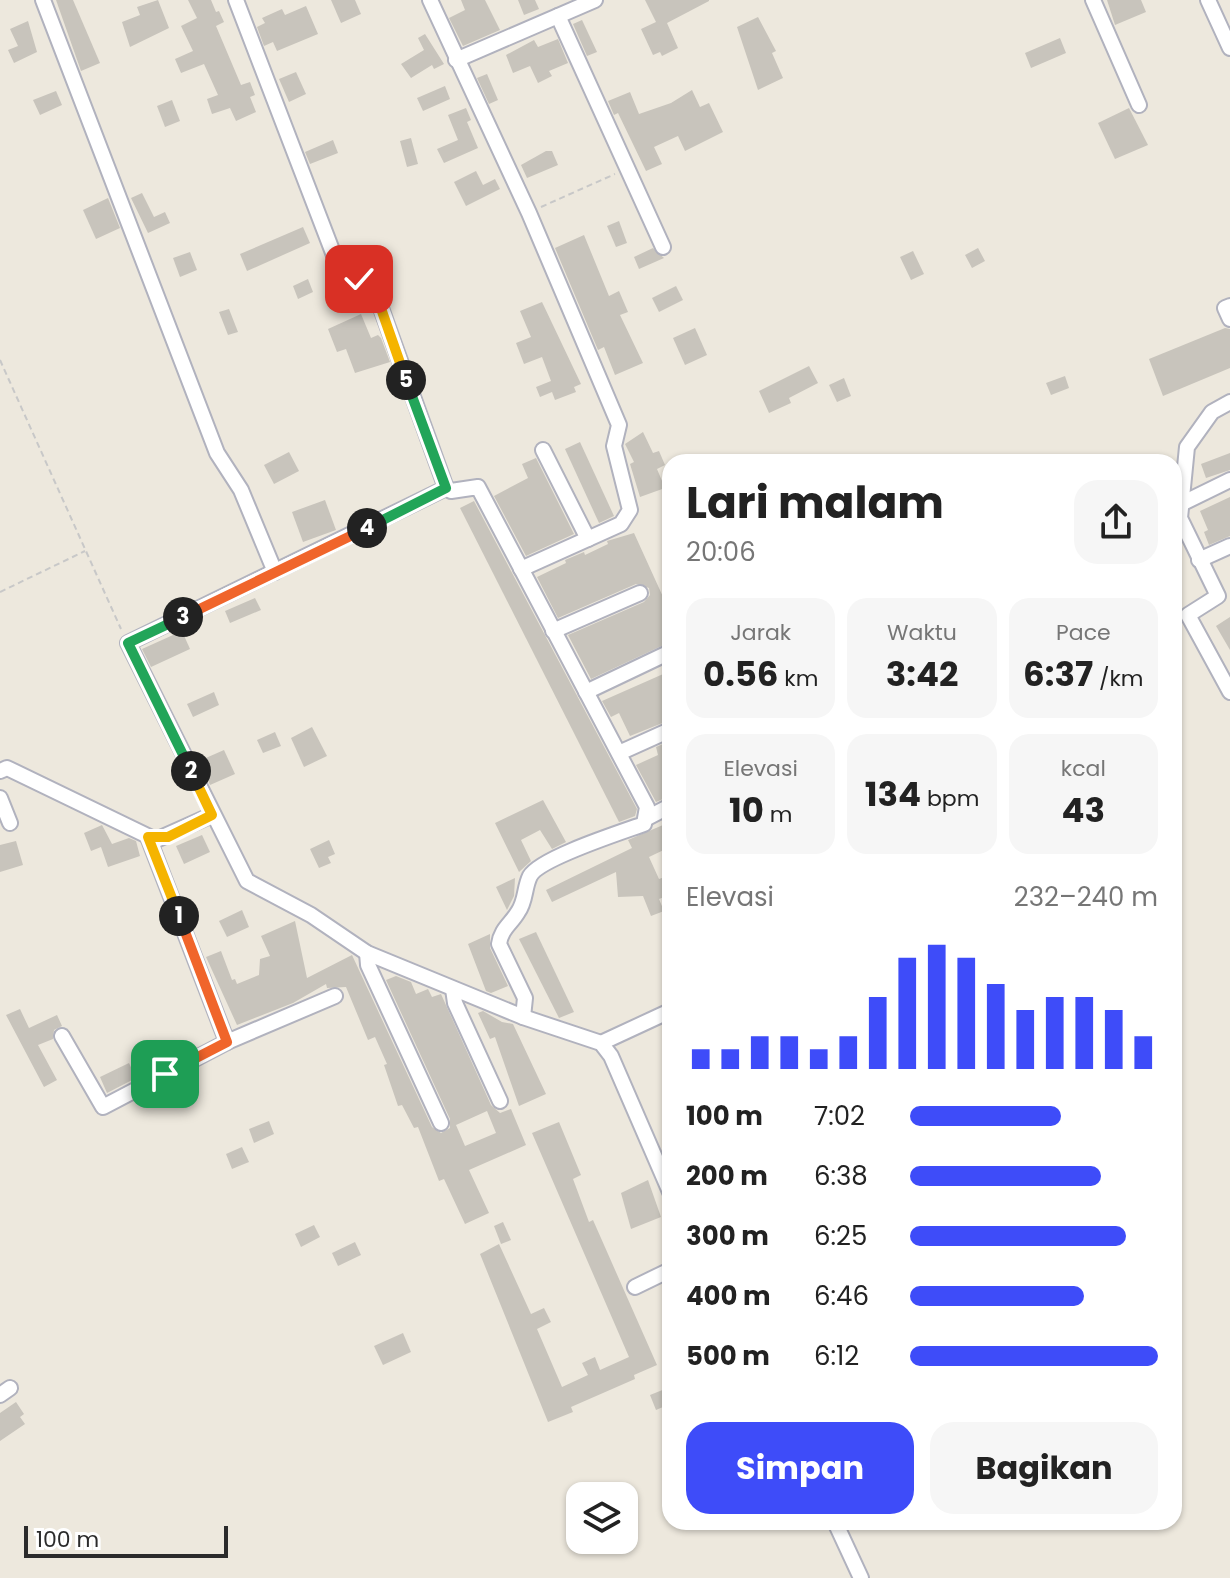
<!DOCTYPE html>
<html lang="id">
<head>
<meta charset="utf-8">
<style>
	:root { --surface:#fff; --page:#f6f6f6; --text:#222; --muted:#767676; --accent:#3e4cf9 }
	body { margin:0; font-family:Poppins,sans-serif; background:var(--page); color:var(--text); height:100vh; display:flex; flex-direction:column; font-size:30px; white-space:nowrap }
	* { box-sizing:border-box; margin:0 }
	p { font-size:26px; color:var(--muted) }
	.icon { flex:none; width:44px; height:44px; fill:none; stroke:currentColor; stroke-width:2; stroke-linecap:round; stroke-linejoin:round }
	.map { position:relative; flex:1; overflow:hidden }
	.panel { position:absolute; left:662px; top:454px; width:520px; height:1076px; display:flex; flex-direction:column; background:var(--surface); border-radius:24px; box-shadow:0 2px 6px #0004 }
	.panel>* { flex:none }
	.tools { position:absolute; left:566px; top:1482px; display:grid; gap:16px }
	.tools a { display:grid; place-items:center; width:72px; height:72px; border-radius:16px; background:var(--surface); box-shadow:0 2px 6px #0004; font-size:40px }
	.scale { position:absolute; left:24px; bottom:20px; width:204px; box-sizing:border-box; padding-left:8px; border:4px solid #2b2b2b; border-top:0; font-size:22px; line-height:28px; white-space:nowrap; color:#2b2b2b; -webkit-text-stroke:6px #fff; paint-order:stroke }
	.pin { position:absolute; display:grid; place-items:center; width:68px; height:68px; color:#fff; margin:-34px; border-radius:16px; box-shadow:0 4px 12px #0006 }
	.km { position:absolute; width:40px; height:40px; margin:-20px; border-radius:50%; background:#222; color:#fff; font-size:22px; line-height:40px; text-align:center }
	.round { display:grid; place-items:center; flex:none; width:84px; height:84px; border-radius:24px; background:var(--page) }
	.summary { display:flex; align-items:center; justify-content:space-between; height:136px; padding:0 24px }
	h1 { font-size:44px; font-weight:700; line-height:60px }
	.stats { display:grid; grid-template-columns:repeat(3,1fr); gap:12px; height:136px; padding:8px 24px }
	.stats div { display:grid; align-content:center; border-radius:20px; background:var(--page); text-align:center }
	.stats b { font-size:34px; font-weight:700 }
	.stats small { font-size:22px; font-weight:400 }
	.stats p { font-size:22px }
	.chart { height:224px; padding:16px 24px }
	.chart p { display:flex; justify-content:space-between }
	.chart svg { width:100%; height:144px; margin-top:8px; stroke:var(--accent); stroke-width:6 }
	.action { display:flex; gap:16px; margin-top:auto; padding:16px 24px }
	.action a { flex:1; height:92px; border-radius:24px; background:var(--accent); color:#fff; font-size:32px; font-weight:700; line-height:92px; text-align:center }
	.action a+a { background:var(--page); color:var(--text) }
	ul { padding:0 24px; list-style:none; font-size:26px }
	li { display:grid; grid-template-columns:128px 96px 1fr; align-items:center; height:60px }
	li i { height:20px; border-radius:10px; background:var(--accent) }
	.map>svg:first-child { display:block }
	.building { fill:#c8c4bc; fill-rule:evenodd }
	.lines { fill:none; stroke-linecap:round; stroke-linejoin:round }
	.minor-casing { stroke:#b1b2be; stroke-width:18 }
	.path { stroke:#c8c8c8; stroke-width:2; stroke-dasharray:6 4; stroke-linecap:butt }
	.minor { stroke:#fff; stroke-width:14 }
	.split-1-casing { stroke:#fff; stroke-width:16 }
	.split-2-casing { stroke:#fff; stroke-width:16 }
	.split-3-casing { stroke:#fff; stroke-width:16 }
	.split-4-casing { stroke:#fff; stroke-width:16 }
	.split-5-casing { stroke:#fff; stroke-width:16 }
	.split-6-casing { stroke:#fff; stroke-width:16 }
	.split-1 { stroke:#f0652b; stroke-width:10 }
	.split-2 { stroke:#f5b400; stroke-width:10 }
	.split-3 { stroke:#22a559; stroke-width:10 }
	.split-4 { stroke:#f0652b; stroke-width:10 }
	.split-5 { stroke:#22a559; stroke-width:10 }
	.split-6 { stroke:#f5b400; stroke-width:10 }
</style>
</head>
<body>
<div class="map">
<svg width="1230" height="1578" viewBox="0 0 1230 1578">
	<rect width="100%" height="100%" fill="#ede8dd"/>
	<g class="building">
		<polygon points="56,0 73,0 100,63 81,71"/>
		<polygon points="158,0 169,28 130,47 122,22 140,15 137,7"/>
		<polygon points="188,0 211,0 216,12 219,11 224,22 216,26 241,85 250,82 255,95 250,97 256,112 236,121 230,108 212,114 207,99 218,95 204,64 181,73 175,59 193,51 181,26 197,18"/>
		<polygon points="331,0 355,0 361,14 341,23"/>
		<polygon points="461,0 485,0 500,30 463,46 449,18 465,10"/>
		<polygon points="518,0 535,0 539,9 524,15"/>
		<polygon points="645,0 709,0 709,1 667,23 678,48 662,56 660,52 653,55 641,29 656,22"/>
		<polygon points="1107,0 1141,0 1146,12 1115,25"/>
		<polygon points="306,6 318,34 277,51 273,42 264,46 257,27 265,23 262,18 282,9 285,15"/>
		<polygon points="758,17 776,51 772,53 783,78 758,90 737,27"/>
		<polygon points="582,20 597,52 587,56 573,24"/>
		<polygon points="28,21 37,52 14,63 8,50 18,46 10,29"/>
		<polygon points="425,34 444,64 434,69 432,65 411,78 401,64 424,50 418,38"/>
		<polygon points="1060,38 1066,53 1031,68 1025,53"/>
		<polygon points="558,39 568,63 549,71 552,76 538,83 530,66 513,73 506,55 534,40 538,47"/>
		<polygon points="296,72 306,94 289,102 279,79"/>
		<polygon points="487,74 498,100 489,104 477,78"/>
		<polygon points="445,86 450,99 423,111 417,98"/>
		<polygon points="692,90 700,107 709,103 723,132 685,151 678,136 654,147 662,164 646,171 618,113 614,115 608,101 630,92 639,114 671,103"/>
		<polygon points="56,91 62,105 40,115 33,100"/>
		<polygon points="172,100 180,121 165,127 157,106"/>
		<polygon points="466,108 471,120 467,122 478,148 444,163 437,149 458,140 448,115"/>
		<polygon points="1129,108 1148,145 1115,159 1098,123"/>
		<polygon points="411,138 418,164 407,167 400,141"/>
		<polygon points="333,140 338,153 310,164 305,152"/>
		<polygon points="546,151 552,151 558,165 527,178 521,165"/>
		<polygon points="476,171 483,185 495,179 500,189 466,206 454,182"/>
		<polygon points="142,193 154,217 165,212 170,223 148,233 131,198"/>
		<polygon points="108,198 120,228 96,239 83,210"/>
		<polygon points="619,221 627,243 616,247 607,226"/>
		<polygon points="303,227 310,243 247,271 240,254"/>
		<polygon points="584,235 609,296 619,291 628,312 620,315 643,363 615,375 604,347 598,350 555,248"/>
		<polygon points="653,248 664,258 639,269 634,257"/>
		<polygon points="978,248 985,261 972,268 965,255"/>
		<polygon points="913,251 924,274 911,280 900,257"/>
		<polygon points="190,252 197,270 180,277 173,258"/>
		<polygon points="308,279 313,292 298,299 293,286"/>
		<polygon points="676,286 683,300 659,312 652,298"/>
		<polygon points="357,291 365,298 368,302 357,306 352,293"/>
		<polygon points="542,302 581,384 574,387 576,392 555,400 552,392 540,397 536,387 551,381 542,357 524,364 516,343 531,337 520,311"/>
		<polygon points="229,309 238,332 228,335 219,312"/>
		<polygon points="361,314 371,338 378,335 381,338 390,362 355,373 346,349 337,352 328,329"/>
		<polygon points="695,328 707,355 685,365 673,338"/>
		<polygon points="1225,328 1230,329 1230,368 1163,396 1149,359"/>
		<polygon points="809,366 818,383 789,398 791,403 769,413 759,391"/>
		<polygon points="1065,376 1069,388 1051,395 1046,383"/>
		<polygon points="844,378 851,396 837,402 829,385"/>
		<polygon points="643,432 653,453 659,451 665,465 657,469 665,488 640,497 630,464 634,462 625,444"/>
		<polygon points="580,442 614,516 599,523 565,449"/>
		<polygon points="289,452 299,471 274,484 264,465"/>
		<polygon points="1230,453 1230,470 1206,478 1201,464"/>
		<polygon points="536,458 574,534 526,556 494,496 528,478 522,464"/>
		<polygon points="1230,491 1230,536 1209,545 1204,532 1208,530 1200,511 1230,497"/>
		<polygon points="325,500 336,530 303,542 292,512"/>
		<polygon points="474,501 637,809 635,816 619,822 460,508"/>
		<polygon points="634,533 664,599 670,596 670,642 591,679 568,635 644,602 650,595 649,588 636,584 558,618 537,577 566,563 565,560 584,552 585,555 608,544 607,541"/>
		<polygon points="255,598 261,610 230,623 225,611"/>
		<polygon points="1230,617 1230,650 1216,626"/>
		<polygon points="182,631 190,649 151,667 142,649"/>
		<polygon points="670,671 670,720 630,736 619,713 611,717 602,701"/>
		<polygon points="214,692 219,705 193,717 187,704"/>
		<polygon points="312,727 327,756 304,767 291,738"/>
		<polygon points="275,732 281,746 263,753 257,740"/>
		<polygon points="670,741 670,796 656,802 636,765 658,755 656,747"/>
		<polygon points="224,750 235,774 210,785 199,761"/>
		<polygon points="543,800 566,842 552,849 540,830 521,840 531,861 519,872 495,823"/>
		<polygon points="670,822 670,847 649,857 659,879 670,875 670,895 659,899 664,911 651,916 643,896 618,897 616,872 552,902 546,890 632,848 628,840"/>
		<polygon points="102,825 112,844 129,838 136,841 140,856 108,867 101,847 91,851 84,833"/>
		<polygon points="202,835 210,852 184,864 176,846"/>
		<polygon points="329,840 335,854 328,857 331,863 319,868 310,849"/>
		<polygon points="16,841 23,865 0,872 0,845"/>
		<polygon points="515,878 514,896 507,910 496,887"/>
		<polygon points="242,910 249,927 227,937 219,921"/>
		<path d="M295,921L307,978L352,955L432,1127L441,1133L450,1128V1119L386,980L396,976L411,982L416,994L428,989L432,997L441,994L491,1105L500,1113L511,1109L526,1145L469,1170L489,1213L465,1224L444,1179L439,1181L418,1127L414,1128L402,1105L398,1106L384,1065L387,1064L375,1037L368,1040L346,987L327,988L326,984L293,1003L237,1025L206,957L221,951L232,980L235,979L237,984L259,975L260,959L270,956L261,936ZM487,1111L496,1133L465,1146L456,1125Z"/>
		<polygon points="536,932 574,1012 559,1018 519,939"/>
		<polygon points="490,934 490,948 508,986 491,993 486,991 468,944"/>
		<polygon points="20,1009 29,1028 57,1015 62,1026 54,1030 53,1039 38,1045 57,1080 44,1087 6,1015"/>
		<polygon points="483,1011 502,1022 513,1024 546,1094 519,1106 495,1037 490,1039 478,1013"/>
		<polygon points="129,1063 136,1078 107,1093 100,1077"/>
		<polygon points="269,1121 274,1134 254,1143 249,1129"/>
		<polygon points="559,1122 581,1175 573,1179 589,1222 593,1220 657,1365 634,1375 635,1379 571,1407 573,1412 548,1422 480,1254 499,1244 531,1314 544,1308 551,1322 537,1329 562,1387 588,1375 582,1363 595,1357 600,1370 629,1357 532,1133"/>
		<polygon points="242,1147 249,1162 232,1169 226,1154"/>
		<polygon points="648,1180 661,1217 631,1229 621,1193"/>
		<polygon points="503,1222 511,1240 501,1244 494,1226"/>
		<polygon points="314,1225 320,1237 301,1247 295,1234"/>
		<polygon points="355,1242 361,1255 338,1266 332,1253"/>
		<polygon points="403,1333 411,1352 383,1365 374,1346"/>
		<polygon points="670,1387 670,1404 656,1410 650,1395"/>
		<polygon points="16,1402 24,1414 20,1417 25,1424 0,1441 0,1413"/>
	</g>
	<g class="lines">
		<g class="minor-casing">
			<g id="minor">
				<polyline points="43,0 217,453 241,490 275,572"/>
				<path d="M236,0L335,258C346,276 365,280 377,297L446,488L128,643L247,881L311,915L367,953L523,1017L601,1043L611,1056L670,1192"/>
				<polyline points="430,0 529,213 619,425 614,446 630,510 621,524 521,569"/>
				<polyline points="1093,0 1139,105"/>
				<polyline points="1208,0 1230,48"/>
				<polyline points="558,16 663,247"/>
				<polyline points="456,60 595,0"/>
				<polyline points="1230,306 1225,308 1230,319"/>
				<polyline points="1230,402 1212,412 1187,447 1180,518 1218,596 1188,615 1230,692"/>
				<polyline points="543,450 588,539"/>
				<path d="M446,488L451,491L478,487L647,807L644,824C622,832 540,858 530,876C524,888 526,901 518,912C511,924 501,929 499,944L525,998L523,1017"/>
				<polyline points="1183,503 1230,480"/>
				<polyline points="1199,560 1230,546"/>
				<polyline points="553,631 640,593"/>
				<polyline points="586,692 670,652"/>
				<polyline points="619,753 670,730"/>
				<polyline points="0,771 7,768 156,840 212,815"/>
				<polyline points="0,798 10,823"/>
				<polyline points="647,818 670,806"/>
				<polyline points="148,837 227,1042"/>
				<polyline points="367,953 368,965 441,1123"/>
				<polyline points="453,989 455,1003 500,1101"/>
				<polyline points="62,1036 103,1107 227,1042 335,996"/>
				<polyline points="601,1043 670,1011"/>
				<polyline points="635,1287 670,1270"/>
				<polyline points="0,1395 10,1388"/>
				<polyline points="835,1522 861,1578"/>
			</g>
		</g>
		<g class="path">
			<polyline points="541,207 615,174"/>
			<polyline points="0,360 121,629"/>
			<polyline points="0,592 85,551"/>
		</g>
		<use href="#minor" class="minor"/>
	</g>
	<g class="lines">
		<g class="split-1-casing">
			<polyline id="split-1" points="165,1074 227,1042 179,916"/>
		</g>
		<g class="split-2-casing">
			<polyline id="split-2" points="179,916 148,837 168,837 212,815 191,771"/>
		</g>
		<g class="split-3-casing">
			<polyline id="split-3" points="183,617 128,643 191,771"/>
		</g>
		<g class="split-4-casing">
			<polyline id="split-4" points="183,617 367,528"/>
		</g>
		<g class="split-5-casing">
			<polyline id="split-5" points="367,528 446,488 406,380"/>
		</g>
		<g class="split-6-casing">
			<polyline id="split-6" points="359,279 377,297 406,380"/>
		</g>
		<use href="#split-1" class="split-1"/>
		<use href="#split-2" class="split-2"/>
		<use href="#split-3" class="split-3"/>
		<use href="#split-4" class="split-4"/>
		<use href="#split-5" class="split-5"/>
		<use href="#split-6" class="split-6"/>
	</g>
</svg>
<div class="tools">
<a><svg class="icon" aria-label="layers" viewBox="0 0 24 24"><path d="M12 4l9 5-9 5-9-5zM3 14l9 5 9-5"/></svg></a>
</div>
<div class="scale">100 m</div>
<div class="pin" style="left:165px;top:1074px;background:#1e9e55"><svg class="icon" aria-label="arrive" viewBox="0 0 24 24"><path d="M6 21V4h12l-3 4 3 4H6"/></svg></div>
<div class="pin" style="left:359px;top:279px;background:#d93025"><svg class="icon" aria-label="check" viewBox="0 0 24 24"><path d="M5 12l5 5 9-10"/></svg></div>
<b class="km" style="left:179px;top:916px">1</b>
<b class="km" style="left:191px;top:771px">2</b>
<b class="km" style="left:183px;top:617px">3</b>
<b class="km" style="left:367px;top:528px">4</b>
<b class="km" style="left:406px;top:380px">5</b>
<section class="panel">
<div class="summary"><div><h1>Lari malam</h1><p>20:06</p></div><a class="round"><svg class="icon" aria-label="share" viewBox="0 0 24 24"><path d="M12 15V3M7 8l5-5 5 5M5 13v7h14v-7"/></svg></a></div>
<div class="stats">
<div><p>Jarak</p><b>0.56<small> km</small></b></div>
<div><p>Waktu</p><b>3:42</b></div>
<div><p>Pace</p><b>6:37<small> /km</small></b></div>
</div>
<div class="stats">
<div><p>Elevasi</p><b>10<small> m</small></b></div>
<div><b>134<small> bpm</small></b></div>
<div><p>kcal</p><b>43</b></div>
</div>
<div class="chart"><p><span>Elevasi</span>232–240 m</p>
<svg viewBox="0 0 160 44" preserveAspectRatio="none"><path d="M5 44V38M15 44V38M25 44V34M35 44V34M45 44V38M55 44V34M65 44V22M75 44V10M85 44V6M95 44V10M105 44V18M115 44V26M125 44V22M135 44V22M145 44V26M155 44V34"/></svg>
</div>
<ul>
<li><b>100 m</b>7:02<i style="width:61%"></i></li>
<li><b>200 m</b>6:38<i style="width:77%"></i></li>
<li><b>300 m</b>6:25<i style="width:87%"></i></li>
<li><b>400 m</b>6:46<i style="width:70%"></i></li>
<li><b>500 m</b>6:12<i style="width:100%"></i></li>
</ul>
<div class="action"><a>Simpan</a><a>Bagikan</a></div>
</section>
</div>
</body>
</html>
